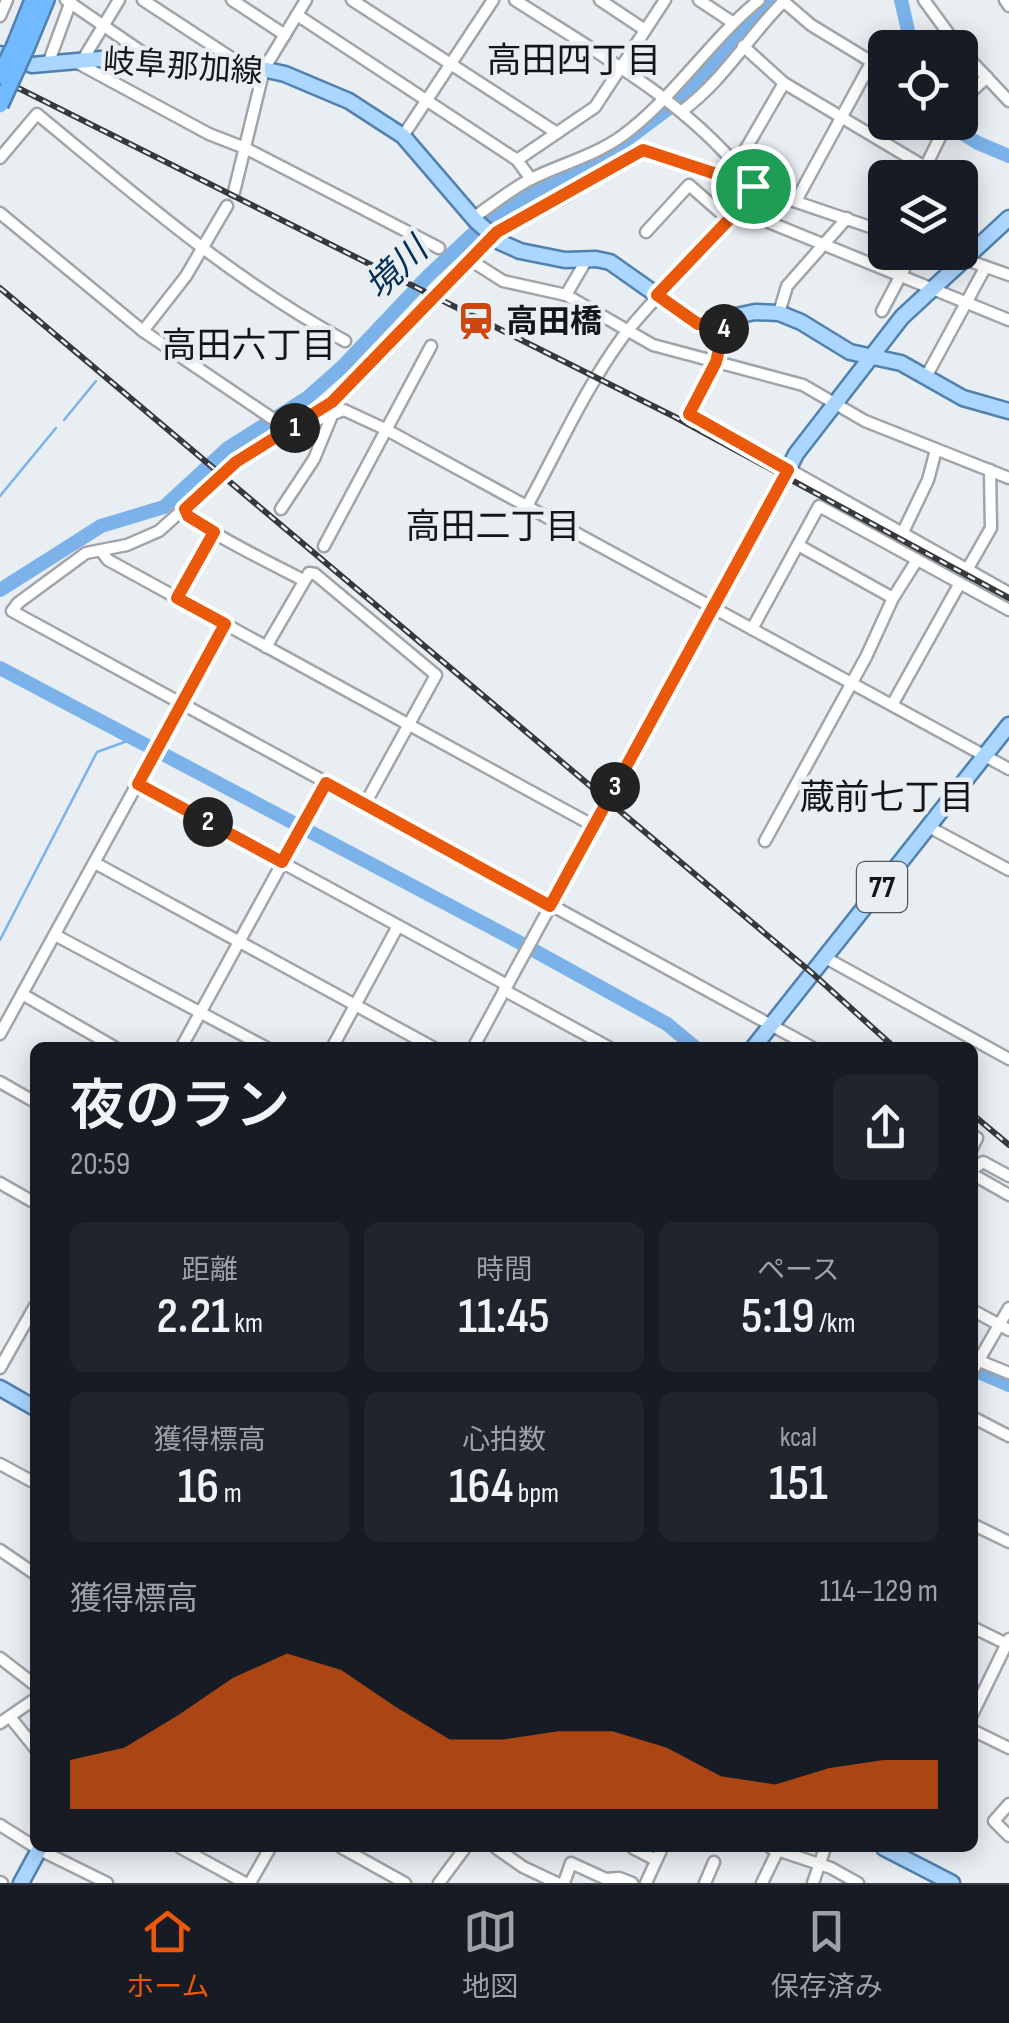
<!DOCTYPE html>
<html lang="ja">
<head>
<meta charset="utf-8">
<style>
	:root { --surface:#171b24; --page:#20242c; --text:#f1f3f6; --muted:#9ea1a6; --line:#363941; --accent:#ea580c }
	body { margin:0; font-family:"Sofia Sans Condensed","Noto Sans JP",sans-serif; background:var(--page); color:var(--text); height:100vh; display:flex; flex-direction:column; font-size:38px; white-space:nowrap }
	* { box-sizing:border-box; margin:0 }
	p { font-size:32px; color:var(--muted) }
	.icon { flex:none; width:55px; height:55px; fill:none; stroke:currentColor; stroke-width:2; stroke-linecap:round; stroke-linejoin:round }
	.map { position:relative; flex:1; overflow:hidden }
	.panel { position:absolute; left:30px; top:1042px; width:948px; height:810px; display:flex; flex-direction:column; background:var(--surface); border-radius:15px; box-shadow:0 5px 25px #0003 }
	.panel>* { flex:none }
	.fabs { position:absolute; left:868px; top:30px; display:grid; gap:20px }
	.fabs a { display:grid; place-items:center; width:110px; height:110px; border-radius:15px; background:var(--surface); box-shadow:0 5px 25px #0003; font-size:50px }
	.pin { position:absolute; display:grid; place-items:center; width:85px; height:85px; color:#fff; margin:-42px; border:5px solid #fff; border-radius:50%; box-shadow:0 2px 10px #0007 }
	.km { position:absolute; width:50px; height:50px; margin:-25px; border-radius:50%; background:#222; color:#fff; font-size:28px; line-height:50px; text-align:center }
	.round { display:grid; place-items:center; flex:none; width:105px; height:105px; border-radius:15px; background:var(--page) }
	.overview { display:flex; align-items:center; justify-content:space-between; height:170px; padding:0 40px }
	h1 { font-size:55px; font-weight:600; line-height:75px }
	.stats { display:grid; grid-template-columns:repeat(3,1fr); gap:15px; height:170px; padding:10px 40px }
	.stats div { display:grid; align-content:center; border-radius:15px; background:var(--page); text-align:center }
	.stats b { font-size:50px; font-weight:600 }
	.stats small { font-size:28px; font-weight:400 }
	.stats p { font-size:28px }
	.chart { height:280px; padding:20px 40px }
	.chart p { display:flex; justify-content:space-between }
	.chart svg { width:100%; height:180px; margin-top:10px; fill:var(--accent); opacity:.7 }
	.menu { display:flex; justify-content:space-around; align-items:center; height:140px; border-top:2px solid var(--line); background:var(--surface); font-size:28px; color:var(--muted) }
	.menu a { display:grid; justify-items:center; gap:5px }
	.menu .selected { color:var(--accent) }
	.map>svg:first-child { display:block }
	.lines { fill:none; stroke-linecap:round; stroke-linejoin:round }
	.stream { stroke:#7ab2e9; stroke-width:2.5 }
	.river { stroke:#7ab2e9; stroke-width:14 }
	.minor-casing { stroke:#a1a5aa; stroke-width:15 }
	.major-casing { stroke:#5181ae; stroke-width:19 }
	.highway-casing { stroke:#5181ae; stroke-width:20 }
	.minor { stroke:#fff; stroke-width:10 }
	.major { stroke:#aad6ff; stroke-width:14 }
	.highway { stroke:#72baff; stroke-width:15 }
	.rail-casing { stroke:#36383b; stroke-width:6 }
	.rail { stroke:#e9eef3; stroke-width:2.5; stroke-dasharray:8; stroke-linecap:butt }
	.highway-bridge-casing { stroke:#5181ae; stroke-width:20; stroke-linecap:butt }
	.highway-bridge { stroke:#72baff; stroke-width:15 }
	.route-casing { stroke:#fff; stroke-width:20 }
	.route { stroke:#ea580c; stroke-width:12 }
	.labels { text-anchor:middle; stroke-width:9; stroke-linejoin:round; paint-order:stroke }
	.shield { fill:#e9eef3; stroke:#54575a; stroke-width:2.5 }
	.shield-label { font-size:30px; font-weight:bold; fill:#141618 }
	.street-label { font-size:32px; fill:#141618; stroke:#e9eef3 }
	.poi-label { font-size:32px; font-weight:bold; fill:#141618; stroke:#e9eef3; text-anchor:start }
	.neighbourhood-label { font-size:35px; fill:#141618; stroke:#e9eef3 }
	.water-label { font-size:35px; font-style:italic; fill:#042f52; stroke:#e9eef3 }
</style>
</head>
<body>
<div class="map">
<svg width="1009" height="1883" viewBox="0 0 1009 1883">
	<rect width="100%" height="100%" fill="#e9eef3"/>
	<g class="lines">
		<g class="stream">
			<polyline points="64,420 96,381"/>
			<polyline points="0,496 56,428"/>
			<polyline points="0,940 97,752 133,739"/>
		</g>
		<g class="river">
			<polyline points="901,0 912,48"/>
			<polyline points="943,122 978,143 1009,156"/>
			<polyline points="0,590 101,526 164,507 228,448 307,398 342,367 427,277 481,226 507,208 613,150 680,100 769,0"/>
			<polyline points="0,668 515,940 667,1024 696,1048"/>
			<polyline points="972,1369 1009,1385"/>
		</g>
		<g class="minor-casing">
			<g id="minor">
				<polyline points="66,0 152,59"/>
				<polyline points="143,0 239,63"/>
				<polyline points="232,0 285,35"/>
				<polyline points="352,0 557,133"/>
				<path d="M515,0C600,55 692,104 753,186"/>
				<polyline points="600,0 645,30"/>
				<polyline points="699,0 732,22"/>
				<polyline points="782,0 811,25 885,70"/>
				<polyline points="924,0 959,48"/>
				<polyline points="1005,0 1009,6"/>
				<polyline points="297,15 517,160 531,179"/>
				<polyline points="0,16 7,0"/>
				<polyline points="743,46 784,83 925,167"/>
				<polyline points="960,49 1009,101"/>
				<polyline points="74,61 209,134 245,148 439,248"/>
				<polyline points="82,61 119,0"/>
				<polyline points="48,64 71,1"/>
				<polyline points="960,82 970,93 987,77"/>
				<path d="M682,111C723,81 748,37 784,1"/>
				<polyline points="403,136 493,0"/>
				<path d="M0,158L37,114C138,197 230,278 345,341"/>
				<polyline points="517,160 595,107 665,0"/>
				<polyline points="737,164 784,83"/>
				<polyline points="920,178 944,129 934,122"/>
				<polyline points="234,192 264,69 306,0"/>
				<polyline points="797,199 871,63"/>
				<polyline points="739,210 1009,320"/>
				<polyline points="0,213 143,331 276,421 295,428 344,410 385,429 1009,769"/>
				<path d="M473,218C492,205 511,189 531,179C561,164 594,156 622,136C674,98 709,41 759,0"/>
				<polyline points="646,232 689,185 729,220"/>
				<polyline points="944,252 1009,275"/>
				<polyline points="470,260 503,281 566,295 653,345 803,385 865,421 1009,478"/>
				<polyline points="566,295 587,259"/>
				<polyline points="882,311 913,252"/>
				<polyline points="779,313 787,286 847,218"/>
				<polyline points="727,319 716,362 689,413 1009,593"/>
				<polyline points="143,331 186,276 227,206"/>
				<polyline points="927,375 985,268"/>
				<path d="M527,506C558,450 584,390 622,338C662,285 718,243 753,186"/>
				<path d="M185,509C193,527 281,568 303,580"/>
				<polyline points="281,509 314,459 333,413"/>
				<polyline points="902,534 928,480 936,450"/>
				<polyline points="798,545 893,598"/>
				<polyline points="324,546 431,346"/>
				<polyline points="101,551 108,560 594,826"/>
				<polyline points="967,570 991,528 990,470"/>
				<polyline points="177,598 214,532"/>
				<polyline points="752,629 819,506 1009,610"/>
				<polyline points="266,647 309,573 315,574 436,675 365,804"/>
				<polyline points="892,705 960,583"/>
				<polyline points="138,784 507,985"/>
				<polyline points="929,827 1009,870"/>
				<polyline points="765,841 866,657 893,598 917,560"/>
				<polyline points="95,863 434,1048"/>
				<polyline points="55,935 267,1048"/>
				<polyline points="824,957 1009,1059"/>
				<polyline points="504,990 610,1048"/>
				<polyline points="22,994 116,1048"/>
				<polyline points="0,1034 225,624"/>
				<polyline points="181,1048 326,783"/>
				<polyline points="332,1048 398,926"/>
				<polyline points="473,1048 788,470"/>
				<polyline points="813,1048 12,611 18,603 86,553 127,545 159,531 236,462 333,401 497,232 565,197 636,153 643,150 885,232"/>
				<polyline points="0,1082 35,1102"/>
				<polyline points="972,1135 977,1138 972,1148"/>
				<polyline points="972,1170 983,1162 1009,1176"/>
				<polyline points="972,1174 1009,1195"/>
				<polyline points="0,1183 35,1203"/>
				<polyline points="972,1310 1009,1330"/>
				<polyline points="972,1358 1009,1373"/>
				<polyline points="0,1368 35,1306"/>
				<polyline points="972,1372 1009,1308"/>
				<polyline points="972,1417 1009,1436"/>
				<polyline points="0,1464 35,1483"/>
				<polyline points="972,1524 1009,1542"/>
				<polyline points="0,1550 35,1574"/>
				<polyline points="972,1627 1009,1645"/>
				<polyline points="0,1658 35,1685"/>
				<polyline points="972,1715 1009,1639"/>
				<polyline points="10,1717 35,1748"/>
				<polyline points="0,1723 35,1699"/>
				<polyline points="972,1730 1009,1748"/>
				<polyline points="1009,1804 994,1821 1009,1836"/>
				<polyline points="0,1825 35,1847"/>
				<polyline points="36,1848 107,1883"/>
				<polyline points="181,1848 245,1883"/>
				<polyline points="342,1848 405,1883"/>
				<polyline points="496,1848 523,1867 557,1883"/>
				<polyline points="633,1848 656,1860"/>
				<polyline points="771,1848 831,1868 858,1883"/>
				<polyline points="0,1882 2,1883"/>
				<polyline points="250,1883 270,1848"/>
				<polyline points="439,1883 465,1848"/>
				<polyline points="564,1883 571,1863 606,1879 619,1878 632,1883"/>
				<polyline points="646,1883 662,1848"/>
				<polyline points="705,1883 714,1862"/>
				<polyline points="762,1883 778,1850"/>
				<polyline points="813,1883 825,1848"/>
			</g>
		</g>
		<g class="major-casing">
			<g id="major">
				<polyline points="0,54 32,65 112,58 240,64 285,74 349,101 403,136 476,221 500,242 520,251 565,260 596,259 610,262 698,324 755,312 779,313 801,322 850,352 901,363 963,398 1009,411"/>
				<polyline points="788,470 796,454 902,317 1009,218"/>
				<polyline points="753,1048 1009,725"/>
				<polyline points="0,1388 35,1408"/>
				<polyline points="884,1848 952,1883"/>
				<polyline points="21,1883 40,1848"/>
			</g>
		</g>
		<g class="highway-casing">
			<g id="highway">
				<polyline points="15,45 33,0"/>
				<polyline points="27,46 46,0"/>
			</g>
		</g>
		<use href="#minor" class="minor"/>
		<use href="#major" class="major"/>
		<use href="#highway" class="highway"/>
		<g class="rail-casing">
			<g id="rail">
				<polyline points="0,79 675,417 1009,598"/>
				<polyline points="0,288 812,973 895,1048"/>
				<polyline points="972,1114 1009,1145"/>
			</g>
		</g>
		<use href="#rail" class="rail"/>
		<g class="highway-bridge-casing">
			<g id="highway-bridge">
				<polyline points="0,76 15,45"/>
				<polyline points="0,105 27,46"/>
			</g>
		</g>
		<use href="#highway-bridge" class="highway-bridge"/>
	</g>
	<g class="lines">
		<g class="route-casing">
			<polygon id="route" points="643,150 753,186 738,210 657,295 698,324 726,319 716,362 689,414 788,470 550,906 326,783 282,862 138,784 225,624 177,598 214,532 188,516 185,509 236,462 332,402 497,232"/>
		</g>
		<use href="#route" class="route"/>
	</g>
	<defs>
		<g id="station-bare" transform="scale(3)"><path d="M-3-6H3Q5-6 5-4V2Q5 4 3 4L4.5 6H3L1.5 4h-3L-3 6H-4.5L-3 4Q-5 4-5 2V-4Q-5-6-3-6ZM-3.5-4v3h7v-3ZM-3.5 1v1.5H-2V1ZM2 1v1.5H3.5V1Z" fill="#ce470e" stroke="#e9eef3" stroke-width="2.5" paint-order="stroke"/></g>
	</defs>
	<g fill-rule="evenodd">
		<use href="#station-bare" x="476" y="321"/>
	</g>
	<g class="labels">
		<rect class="shield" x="857" y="862" width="50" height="50" rx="8"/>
		<g class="shield-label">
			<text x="882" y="897">77</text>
		</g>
		<g class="street-label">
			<text transform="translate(183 66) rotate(4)" y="11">岐阜那加線</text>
		</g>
		<g class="poi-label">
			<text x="506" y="332">高田橋</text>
		</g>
		<g class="neighbourhood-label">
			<text x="574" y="72">高田四丁目</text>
			<text x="249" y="357">高田六丁目</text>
			<text x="493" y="538">高田二丁目</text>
			<text x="887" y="809">蔵前七丁目</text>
		</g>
		<g class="water-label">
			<text transform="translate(396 268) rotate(-44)" y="12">境川</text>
		</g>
	</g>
</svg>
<div class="fabs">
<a><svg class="icon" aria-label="locate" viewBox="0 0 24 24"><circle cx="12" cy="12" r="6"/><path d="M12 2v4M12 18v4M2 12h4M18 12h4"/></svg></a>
<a><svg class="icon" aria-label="layers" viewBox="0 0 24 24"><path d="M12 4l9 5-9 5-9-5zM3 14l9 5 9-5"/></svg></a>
</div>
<div class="pin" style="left:753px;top:186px;background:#1e9e55"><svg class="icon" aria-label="arrive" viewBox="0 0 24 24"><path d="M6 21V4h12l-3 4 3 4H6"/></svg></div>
<b class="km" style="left:295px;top:428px">1</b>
<b class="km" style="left:208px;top:822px">2</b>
<b class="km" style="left:615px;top:787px">3</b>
<b class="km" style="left:724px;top:329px">4</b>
<section class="panel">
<div class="overview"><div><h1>夜のラン</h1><p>20:59</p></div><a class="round"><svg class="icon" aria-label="share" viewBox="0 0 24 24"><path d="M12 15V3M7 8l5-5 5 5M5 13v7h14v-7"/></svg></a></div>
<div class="stats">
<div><p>距離</p><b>2.21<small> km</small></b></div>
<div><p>時間</p><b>11:45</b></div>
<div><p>ペース</p><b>5:19<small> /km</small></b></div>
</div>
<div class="stats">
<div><p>獲得標高</p><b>16<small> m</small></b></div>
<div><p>心拍数</p><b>164<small> bpm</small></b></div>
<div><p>kcal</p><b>151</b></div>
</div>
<div class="chart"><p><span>獲得標高</span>114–129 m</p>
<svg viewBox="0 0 160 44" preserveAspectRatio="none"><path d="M0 44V32L10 29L20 21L30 12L40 6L50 10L60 19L70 27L80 27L90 25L100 25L110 29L120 36L130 38L140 34L150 32L160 32V44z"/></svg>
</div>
</section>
</div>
<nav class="menu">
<a class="selected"><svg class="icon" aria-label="home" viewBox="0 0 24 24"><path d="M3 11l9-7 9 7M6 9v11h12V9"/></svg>ホーム</a>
<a><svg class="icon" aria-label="map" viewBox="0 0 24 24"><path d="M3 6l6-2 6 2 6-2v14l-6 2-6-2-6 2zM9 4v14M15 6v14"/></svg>地図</a>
<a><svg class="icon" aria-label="saved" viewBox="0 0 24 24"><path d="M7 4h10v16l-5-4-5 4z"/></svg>保存済み</a>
</nav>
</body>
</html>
